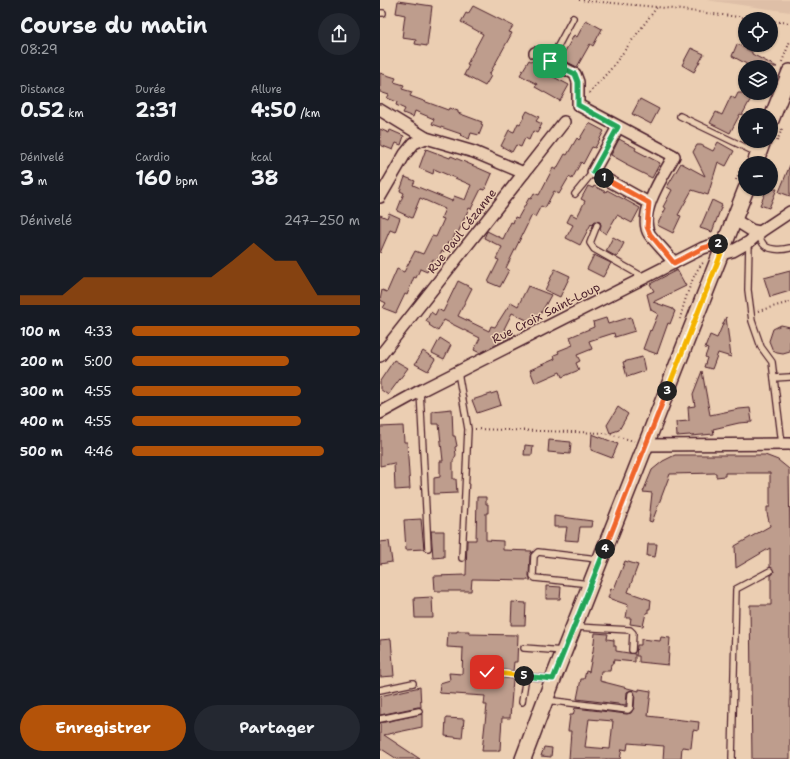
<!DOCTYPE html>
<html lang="fr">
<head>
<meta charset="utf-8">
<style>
	:root { --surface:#171b24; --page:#242831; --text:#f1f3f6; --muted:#9ea1a6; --accent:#b45309 }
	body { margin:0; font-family:"Shantell Sans",sans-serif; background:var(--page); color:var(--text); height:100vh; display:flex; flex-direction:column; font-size:15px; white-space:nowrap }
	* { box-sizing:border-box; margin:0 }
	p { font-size:13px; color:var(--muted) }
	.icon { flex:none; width:22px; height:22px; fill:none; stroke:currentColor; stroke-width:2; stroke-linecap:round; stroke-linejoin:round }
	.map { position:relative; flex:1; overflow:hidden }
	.panel { display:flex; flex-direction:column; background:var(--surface); width:380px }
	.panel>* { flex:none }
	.controls { position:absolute; left:358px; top:12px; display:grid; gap:8px }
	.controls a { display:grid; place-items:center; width:40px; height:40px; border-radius:50%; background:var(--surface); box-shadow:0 1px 3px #0004; font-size:20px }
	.pin { position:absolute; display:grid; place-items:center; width:34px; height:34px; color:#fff; margin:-17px; border-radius:8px; box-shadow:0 2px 6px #0006 }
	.km { position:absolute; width:20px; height:20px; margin:-10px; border-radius:50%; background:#222; color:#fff; font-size:11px; line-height:20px; text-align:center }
	.round { display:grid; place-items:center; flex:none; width:42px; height:42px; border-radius:21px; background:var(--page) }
	.headline { display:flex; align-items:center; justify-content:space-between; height:68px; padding:0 20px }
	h1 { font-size:22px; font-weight:700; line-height:30px }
	.metrics { display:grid; grid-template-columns:repeat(3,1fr); gap:6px; height:68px; padding:4px 20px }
	.metrics div { display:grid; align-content:center }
	.metrics b { font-size:20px; font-weight:700 }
	.metrics small { font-size:11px; font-weight:400 }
	.metrics p { font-size:11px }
	.chart { height:112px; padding:8px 20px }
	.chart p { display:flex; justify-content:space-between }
	.chart svg { width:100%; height:72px; margin-top:4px; fill:var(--accent); opacity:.7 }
	.primary-button { display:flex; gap:8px; margin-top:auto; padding:8px 20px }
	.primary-button a { flex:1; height:46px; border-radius:24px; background:var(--accent); color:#fff; font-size:16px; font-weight:700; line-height:46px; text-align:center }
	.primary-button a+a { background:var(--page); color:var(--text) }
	ul { padding:0 20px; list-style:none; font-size:13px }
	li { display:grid; grid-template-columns:64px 48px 1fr; align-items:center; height:30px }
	li i { height:10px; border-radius:5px; background:var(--accent) }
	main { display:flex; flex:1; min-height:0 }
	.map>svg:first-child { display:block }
	.built { fill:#debfa7 }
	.building { fill:#be9d8d; stroke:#4a1f2b; fill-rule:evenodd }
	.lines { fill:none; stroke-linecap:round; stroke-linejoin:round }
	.lane-casing { stroke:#4a1f2b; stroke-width:8 }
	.street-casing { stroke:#4a1f2b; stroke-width:14 }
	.secondary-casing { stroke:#4a1f2b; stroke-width:18 }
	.path { stroke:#4a1f2b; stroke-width:2; stroke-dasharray:1 3; stroke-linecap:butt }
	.lane { stroke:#ebceb2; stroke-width:5.5 }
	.street { stroke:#ebceb2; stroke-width:11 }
	.secondary { stroke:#ebceb2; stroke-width:15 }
	.split-1-casing { stroke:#fff; stroke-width:8 }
	.split-2-casing { stroke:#fff; stroke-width:8 }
	.split-3-casing { stroke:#fff; stroke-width:8 }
	.split-4-casing { stroke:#fff; stroke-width:8 }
	.split-5-casing { stroke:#fff; stroke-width:8 }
	.split-6-casing { stroke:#fff; stroke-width:8 }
	.split-1 { stroke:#22a559; stroke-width:5 }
	.split-2 { stroke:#f0652b; stroke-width:5 }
	.split-3 { stroke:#f5b400; stroke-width:5 }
	.split-4 { stroke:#f0652b; stroke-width:5 }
	.split-5 { stroke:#22a559; stroke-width:5 }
	.split-6 { stroke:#f5b400; stroke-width:5 }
	.labels { text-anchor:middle; stroke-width:3; stroke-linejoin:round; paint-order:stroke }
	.street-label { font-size:12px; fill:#4a1f2b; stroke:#ebceb2 }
</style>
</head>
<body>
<main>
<section class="panel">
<div class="headline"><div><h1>Course du matin</h1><p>08:29</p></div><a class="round"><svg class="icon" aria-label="share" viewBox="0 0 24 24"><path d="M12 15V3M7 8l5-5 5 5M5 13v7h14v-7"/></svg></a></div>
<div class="metrics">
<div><p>Distance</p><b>0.52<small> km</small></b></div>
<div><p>Durée</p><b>2:31</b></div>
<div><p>Allure</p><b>4:50<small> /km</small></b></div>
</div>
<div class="metrics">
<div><p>Dénivelé</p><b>3<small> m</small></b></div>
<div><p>Cardio</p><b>160<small> bpm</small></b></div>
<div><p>kcal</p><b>38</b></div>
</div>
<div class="chart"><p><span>Dénivelé</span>247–250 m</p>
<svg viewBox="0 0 160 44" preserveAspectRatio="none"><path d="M0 44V38L10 38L20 38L30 27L40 27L50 27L60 27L70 27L80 27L90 27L100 17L110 6L120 17L130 17L140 38L150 38L160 38V44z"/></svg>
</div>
<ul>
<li><b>100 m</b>4:33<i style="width:100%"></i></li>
<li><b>200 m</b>5:00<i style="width:69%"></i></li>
<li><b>300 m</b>4:55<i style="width:74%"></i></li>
<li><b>400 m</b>4:55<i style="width:74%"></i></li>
<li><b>500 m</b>4:46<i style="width:84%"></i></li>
</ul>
<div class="primary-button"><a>Enregistrer</a><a>Partager</a></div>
</section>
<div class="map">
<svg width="410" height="759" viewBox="0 0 410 759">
	<rect width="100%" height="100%" fill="#ebceb2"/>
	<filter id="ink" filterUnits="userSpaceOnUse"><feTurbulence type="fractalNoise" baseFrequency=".025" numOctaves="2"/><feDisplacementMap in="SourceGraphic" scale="8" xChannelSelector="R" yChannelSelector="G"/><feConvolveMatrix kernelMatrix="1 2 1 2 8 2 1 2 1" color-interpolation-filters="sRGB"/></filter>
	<g filter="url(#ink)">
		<polygon class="built" points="326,0 410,0 410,12"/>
		<g class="building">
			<polygon points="18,1 52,6 47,46 35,44 36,40 22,38 25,15 16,13"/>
			<polygon points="93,6 133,26 129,32 132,33 109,75 111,76 105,86 84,75 89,65 87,64 103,34 81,22 86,13 88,14"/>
			<polygon points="206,20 222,29 213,46 210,44 197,67 181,59 194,35 197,37"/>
			<polygon points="357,44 372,52 372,54 397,67 372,67 352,56"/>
			<polygon points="311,48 324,54 314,72 302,65"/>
			<polygon points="149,60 166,69 164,72 189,85 180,101 155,87 157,84 140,75"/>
			<polygon points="0,73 16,78 14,82 24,85 22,89 32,92 30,96 68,110 69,108 78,111 78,113 102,122 101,124 103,125 99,135 91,133 89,139 80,135 81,134 52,124 54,119 35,111 33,117 23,113 25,109 16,105 17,102 7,98 9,95 0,92"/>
			<polygon points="358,93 374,93 362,115 360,114 350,133 330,123 336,112 342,115 351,96 355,99"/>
			<polygon points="260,99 279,109 271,124 252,114"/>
			<polygon points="147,111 159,117 156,121 162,124 157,133 153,131 149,140 145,138 141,147 136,145 132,152 121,146 129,130 134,132 138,123 140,124"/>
			<polygon points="209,123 224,131 215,148 212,147 203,164 201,162 192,179 189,177 179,194 174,191 165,208 161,206 155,217 152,215 126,268 129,270 120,287 108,282 119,260 116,259 122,247 104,238 107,231 123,239 131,222 133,223 135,217 138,218 149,198 151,199 154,193 159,195 173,168 176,170 185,154 187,155 197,138 199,140"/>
			<polygon points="0,129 9,133 10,130 24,136 21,145 16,143 13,150 0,145"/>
			<polygon points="239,139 256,148 255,150 280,163 272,178 246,165 247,164 231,155"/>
			<polygon points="338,142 354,151 346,166 338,162 328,195 312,190 298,215 301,216 293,233 277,225 286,208 283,207 292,190 287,187 301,163 325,176 313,152 317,145 321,145 333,151"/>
			<polygon points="46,149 70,158 71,156 112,174 105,190 101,189 91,209 89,208 77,235 75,234 71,244 68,242 64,252 62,251 58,261 53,259 47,272 40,269 36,278 34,277 27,295 25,294 16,313 3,308 6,303 0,300 2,290 7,292 17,269 24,272 35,251 43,254 52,236 56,237 64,219 61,218 65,209 40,198 32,218 17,211 24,193 20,191 25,177 35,181 33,185 72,201 74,196 85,200 91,185 54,169 53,174 39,168"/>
			<polygon points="410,165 410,196 399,192"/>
			<polygon points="208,186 213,188 214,186 226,192 227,190 260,208 252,223 237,215 226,234 220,230 221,225 220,222 215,221 212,225 211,224 200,245 186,238 193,225 187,222 191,214 197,217 205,201 201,199"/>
			<polygon points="387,189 397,189 389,208 380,205"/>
			<polygon points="332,200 342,205 332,232 320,228"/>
			<polygon points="9,213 20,218 15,232 10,230 0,253 0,215 7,218"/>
			<polygon points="233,237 244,243 237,257 226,251"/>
			<polygon points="214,255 231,263 223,277 207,269"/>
			<polygon points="175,269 190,276 180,297 165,290"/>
			<polygon points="297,270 306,286 273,302 293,309 293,310 295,311 290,324 288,323 277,354 263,349 270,330 271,331 278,314 271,310 267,294 274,291 270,284"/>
			<polygon points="410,271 410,291 390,297 384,278"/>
			<polygon points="78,281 92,288 78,316 109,331 111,326 115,327 131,302 138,306 148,286 171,295 155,324 132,313 124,329 136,335 100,353 94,350 100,338 64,320 58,331 49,325 50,324 46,321 51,312 55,315 58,309 63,312"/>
			<polygon points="251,317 255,331 235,337 234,333 209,341 212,349 197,355 200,361 196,363 199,370 182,377 180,372 155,383 150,370 175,359 174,355 179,353 178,351 193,345 190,337 214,327 213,322 226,318 228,324"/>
			<polygon points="346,317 351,357 338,353 332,369 324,367 327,358 325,357 328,349 325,348 330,335 337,338"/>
			<polygon points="401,325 410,327 410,352 403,354 397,353 393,351 389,341 393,329"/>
			<polygon points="60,338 71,345 64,359 52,353"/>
			<polygon points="43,351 55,359 48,371 35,364"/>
			<polygon points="262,357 265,371 247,377 243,362"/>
			<polygon points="14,360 28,368 8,395 0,389 0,381"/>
			<polygon points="322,371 330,415 359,409 370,408 372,422 359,423 333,429 334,434 311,436 310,435 297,436 296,422 309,421 308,407 315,406 313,394"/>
			<polygon points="117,392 121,405 97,413 92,400"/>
			<polygon points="238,407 248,414 239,430 230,433 227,425"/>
			<polygon points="72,409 73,436 75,436 77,446 75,447 76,455 73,461 73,479 76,479 77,493 54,494 54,478 60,477 60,461 63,461 59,424 52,424 52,411"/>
			<polygon points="23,426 24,442 27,442 30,489 15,490 14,463 0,466 0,427"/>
			<polygon points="212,434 238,444 232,458 211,450"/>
			<polygon points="169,440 191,442 190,454 168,452"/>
			<polygon points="145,445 153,446 152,455 144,455"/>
			<polygon points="295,455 385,455 398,460 409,469 410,544 410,759 372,759 370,605 391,605 391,575 393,574 394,571 390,567 390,548 356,568 355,546 390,526 387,513 387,507 390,507 390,473 345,473 345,476 336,477 336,473 290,474 272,522 269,521 272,493 263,492 272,470 283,461"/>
			<polygon points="97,497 106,497 106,504 108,504 108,513 106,513 106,540 123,541 123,550 152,551 150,556 149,576 151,580 92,579 91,591 55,591 54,576 86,575 87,540 96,540"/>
			<polygon points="174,516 212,521 211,527 200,527 198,541 185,540 187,527 174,527"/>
			<polygon points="41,519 44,549 26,550 24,520"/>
			<polygon points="51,531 64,531 64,557 53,558"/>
			<polygon points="9,541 12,562 0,564 0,542"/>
			<polygon points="268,544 277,544 275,557 267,556"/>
			<polygon points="245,561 258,565 248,592 271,600 270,609 268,609 268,613 266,613 263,626 250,624 251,618 246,618 248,605 228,598 231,588 234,589"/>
			<polygon points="166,586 181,587 180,599 166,599"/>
			<polygon points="52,597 53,618 35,618 34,598"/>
			<polygon points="132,602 146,603 145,625 131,625"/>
			<polygon points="77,631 89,631 89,634 138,635 137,662 134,662 133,671 107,668 105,668 103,671 103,674 106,676 133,679 130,718 122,718 120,750 118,750 118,751 102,751 107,705 104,705 105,696 59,693 60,683 70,680 69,673 82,674 83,648 67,647 68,632 77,632"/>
			<path d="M215,633L228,634L227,639L234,640V646H236V651L255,654V662L234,660L233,664H231L230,671H221L220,681L259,691V689L271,691L268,716L319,722L318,731L313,730L311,748L302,747L301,759H283L284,746L248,743L247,750L242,749L240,759H189L191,731H188L190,715H193L195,708L247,714L251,713L254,708L255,694L252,690L247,692L246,705L197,699L201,679H204L206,671L209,672L213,651ZM209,719L233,721L230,749L205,747Z"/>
			<polygon points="281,637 290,638 288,665 259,662 259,656 256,656 257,645 261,645 261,639 280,641"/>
			<polygon points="11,639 14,676 0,677 0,640"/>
			<polygon points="40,687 41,707 38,707 0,715 0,696"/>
			<polygon points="42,714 42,727 4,735 40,759 17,759 0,748 0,723"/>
			<polygon points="66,718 84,719 82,738 65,736"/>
			<polygon points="164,747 172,748 171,757 161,756"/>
		</g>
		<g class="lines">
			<g class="lane-casing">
				<g id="lane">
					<polyline points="0,13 3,13"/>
					<polyline points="170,61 193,18"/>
					<polyline points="300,116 377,153"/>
					<polyline points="195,194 213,172"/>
					<polyline points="217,225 210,243 214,249 265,278"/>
					<path d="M380,232C380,235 380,240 382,242C386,251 402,250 410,248"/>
					<polyline points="369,242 368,290 372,321 381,347 392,362 402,444"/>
					<polyline points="78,372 88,429 82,558"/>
					<polyline points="394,378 410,377"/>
					<polyline points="40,391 48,548"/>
					<polyline points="210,584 155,578 153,576 154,556 158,552 209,558 219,560"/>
					<polyline points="196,627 250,630 253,633 252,650"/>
					<polyline points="144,648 184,651"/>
					<polyline points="107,672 172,679"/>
					<polyline points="0,690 33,683"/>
					<polyline points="166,700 248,710 250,708 251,694"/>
					<polyline points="142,702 146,676"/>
					<polyline points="0,719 39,711"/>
					<polyline points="352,759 356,589 390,571"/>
				</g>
			</g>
			<g class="street-casing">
				<g id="street">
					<path d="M155,53L195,74L198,82V105L294,156C284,174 256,215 270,235C278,245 287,253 294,263"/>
					<polyline points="0,110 46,138 94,152 144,173"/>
					<polyline points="238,127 213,172 269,203"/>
					<polyline points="0,197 25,154 34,143 46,138"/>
					<polyline points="355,220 371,230 380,232"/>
					<polyline points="341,254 353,251 369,242 380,232 410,212"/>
					<polyline points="0,356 184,122"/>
					<polyline points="0,413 40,391 323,248 346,241"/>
					<polyline points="266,445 410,444"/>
				</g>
			</g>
			<g class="secondary-casing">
				<g id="secondary">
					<polyline points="391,120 410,72"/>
					<polyline points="375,163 383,141"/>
					<polyline points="143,759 175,674 259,462 366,189"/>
				</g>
			</g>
			<g class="path">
				<polyline points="199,0 277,7 375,19"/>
				<polyline points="391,21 410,23"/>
				<polyline points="402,62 410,41"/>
				<polyline points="209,93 230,70 277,7"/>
				<polyline points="397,141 402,129"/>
				<polyline points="356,180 362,165"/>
				<polyline points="378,311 410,302"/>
				<path d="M300,319C303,306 313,271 323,263"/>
				<polyline points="95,429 226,433 254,441"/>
			</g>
			<use href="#lane" class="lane"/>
			<use href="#street" class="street"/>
			<use href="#secondary" class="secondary"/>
		</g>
	</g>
	<g class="lines" filter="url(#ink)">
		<g class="split-1-casing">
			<polyline id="split-1" points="170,61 195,74 198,82 198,105 238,127 213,172 224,178"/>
		</g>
		<g class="split-2-casing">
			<polyline id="split-2" points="224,178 269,203 267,227 270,234 294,263 323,248 338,244"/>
		</g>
		<g class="split-3-casing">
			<polyline id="split-3" points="287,391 346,241 338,244"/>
		</g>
		<g class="split-4-casing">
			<polyline id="split-4" points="225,549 287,391"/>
		</g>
		<g class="split-5-casing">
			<polyline id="split-5" points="144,676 173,679 225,549"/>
		</g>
		<g class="split-6-casing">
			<polyline id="split-6" points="107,672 144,676"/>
		</g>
		<use href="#split-1" class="split-1"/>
		<use href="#split-2" class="split-2"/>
		<use href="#split-3" class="split-3"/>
		<use href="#split-4" class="split-4"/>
		<use href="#split-5" class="split-5"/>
		<use href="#split-6" class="split-6"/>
	</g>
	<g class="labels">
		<g class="street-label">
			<text transform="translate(82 231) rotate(-52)" y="4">Rue Paul Cézanne</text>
			<text transform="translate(166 313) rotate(-27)" y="4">Rue Croix Saint-Loup</text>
		</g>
	</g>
</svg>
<div class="controls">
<a><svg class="icon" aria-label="locate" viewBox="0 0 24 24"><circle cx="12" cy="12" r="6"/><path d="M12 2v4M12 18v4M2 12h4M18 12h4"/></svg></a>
<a><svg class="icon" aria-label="layers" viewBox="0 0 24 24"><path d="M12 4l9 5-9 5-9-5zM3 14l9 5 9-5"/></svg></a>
<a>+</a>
<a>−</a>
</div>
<div class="pin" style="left:170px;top:61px;background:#1e9e55"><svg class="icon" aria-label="arrive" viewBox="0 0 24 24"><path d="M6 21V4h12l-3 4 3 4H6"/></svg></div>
<div class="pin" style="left:107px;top:672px;background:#d93025"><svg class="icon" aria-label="check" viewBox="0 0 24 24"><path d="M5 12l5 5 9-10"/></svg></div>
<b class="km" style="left:224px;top:178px">1</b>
<b class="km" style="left:338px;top:244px">2</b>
<b class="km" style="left:287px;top:391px">3</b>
<b class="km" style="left:225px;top:549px">4</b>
<b class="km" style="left:144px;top:676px">5</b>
</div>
</main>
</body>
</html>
